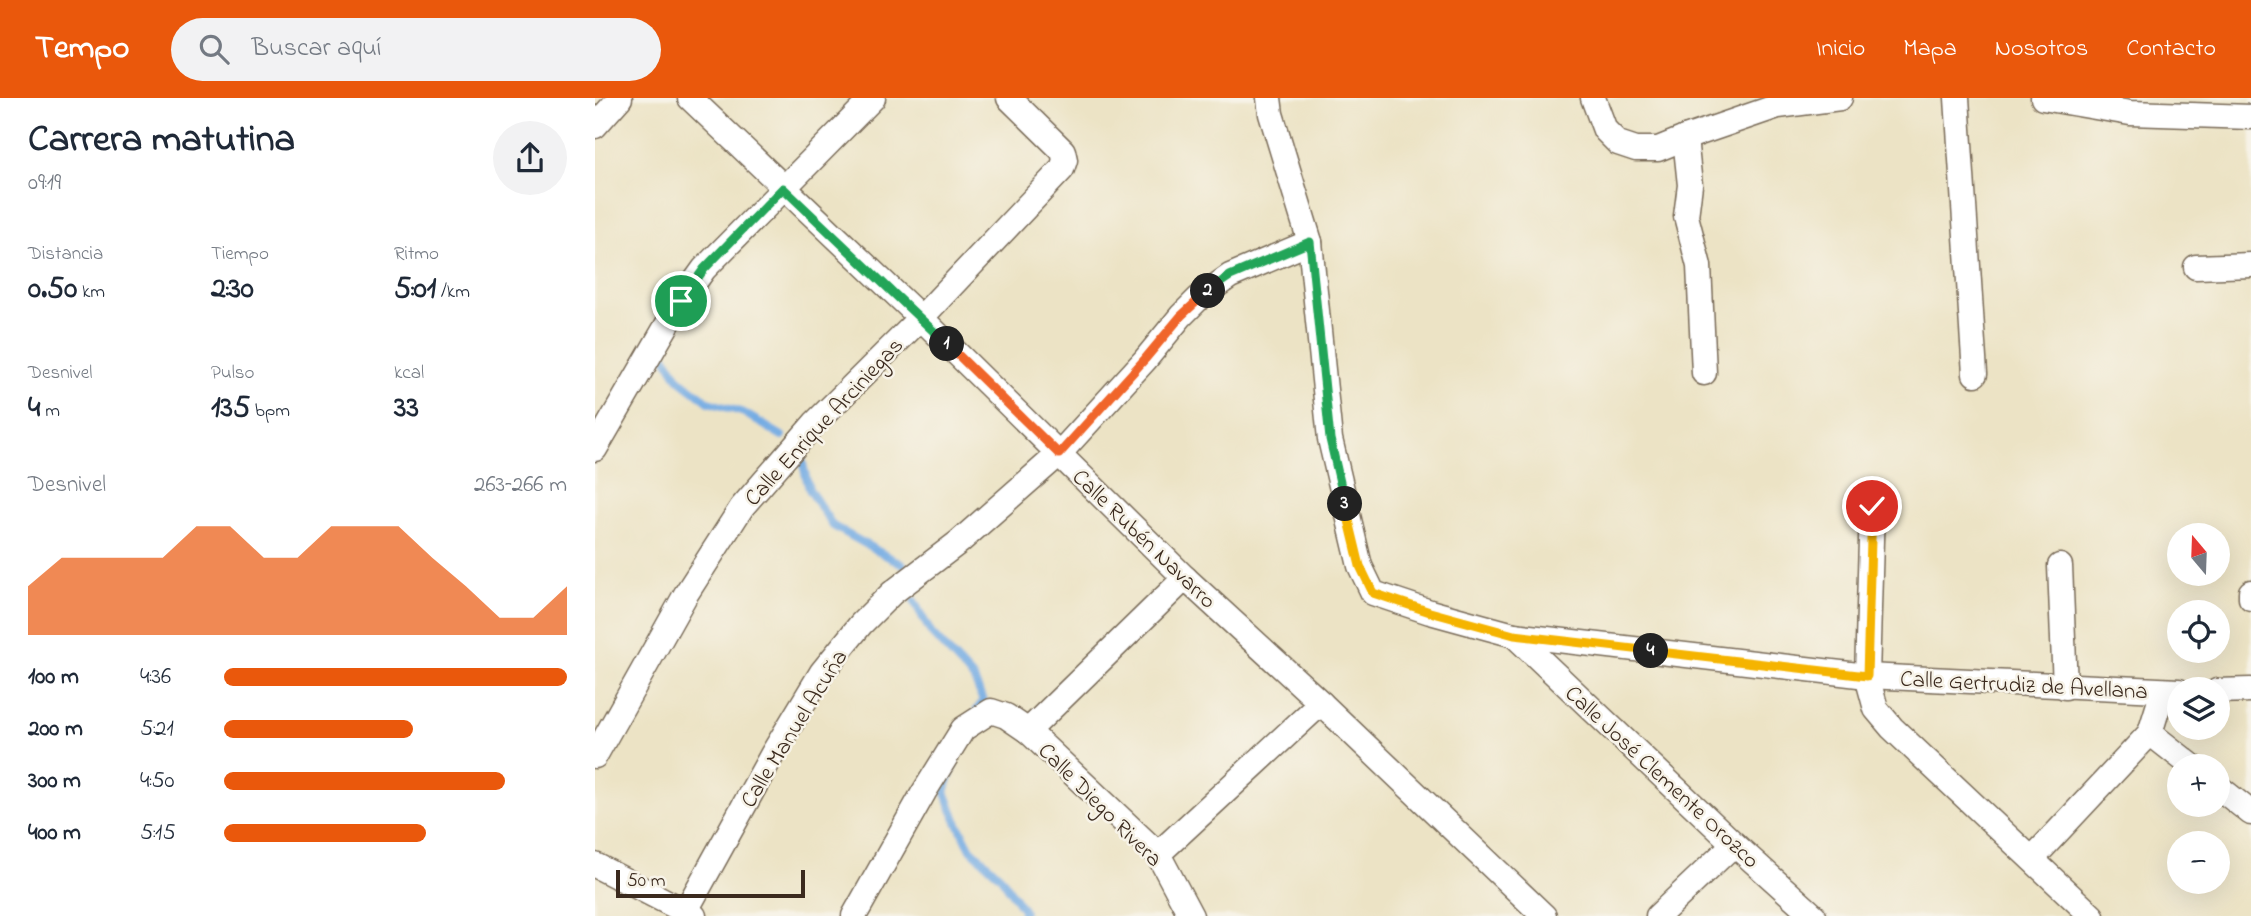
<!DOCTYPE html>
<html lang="es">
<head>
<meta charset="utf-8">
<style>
	:root { --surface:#fff; --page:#f2f2f3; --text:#1f2937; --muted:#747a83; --accent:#ea580c }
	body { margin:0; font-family:"Indie Flower",sans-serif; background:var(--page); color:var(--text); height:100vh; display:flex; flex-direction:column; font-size:26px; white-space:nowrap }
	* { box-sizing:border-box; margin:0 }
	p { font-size:23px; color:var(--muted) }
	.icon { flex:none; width:38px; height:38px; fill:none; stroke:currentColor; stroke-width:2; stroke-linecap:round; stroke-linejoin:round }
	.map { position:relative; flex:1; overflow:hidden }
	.panel { display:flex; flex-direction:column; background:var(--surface); width:595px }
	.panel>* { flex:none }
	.needle { width:46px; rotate:341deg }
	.tools { position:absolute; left:1572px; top:425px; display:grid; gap:14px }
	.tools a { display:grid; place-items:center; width:63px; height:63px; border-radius:50%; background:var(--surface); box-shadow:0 7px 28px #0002; font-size:35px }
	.scale { position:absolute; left:21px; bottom:18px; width:189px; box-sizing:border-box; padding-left:7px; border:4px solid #3b2a1e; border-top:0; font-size:19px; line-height:24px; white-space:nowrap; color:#3b2a1e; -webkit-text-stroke:5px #f7f3e8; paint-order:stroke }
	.pin { position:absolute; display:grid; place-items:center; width:60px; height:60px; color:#fff; margin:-30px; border:4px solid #fff; border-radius:50%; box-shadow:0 2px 7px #0007 }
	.km { position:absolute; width:35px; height:35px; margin:-18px; border-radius:50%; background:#222; color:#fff; font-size:19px; line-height:35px; text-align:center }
	.round { display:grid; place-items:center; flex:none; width:74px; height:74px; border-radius:37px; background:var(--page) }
	.summary { display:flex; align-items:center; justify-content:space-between; height:119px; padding:0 28px }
	h1 { font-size:38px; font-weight:700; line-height:52px }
	.metrics { display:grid; grid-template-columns:repeat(3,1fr); gap:10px; height:119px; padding:7px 28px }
	.metrics div { display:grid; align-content:center }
	.metrics b { font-size:30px; font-weight:700 }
	.metrics small { font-size:19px; font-weight:400 }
	.metrics p { font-size:19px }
	.chart { height:196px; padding:14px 28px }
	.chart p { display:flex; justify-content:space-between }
	.chart svg { width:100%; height:126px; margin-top:7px; fill:var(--accent); opacity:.7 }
	ul { padding:0 28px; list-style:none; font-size:23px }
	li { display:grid; grid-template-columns:112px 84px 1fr; align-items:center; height:52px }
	li i { height:18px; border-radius:9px; background:var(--accent) }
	header { display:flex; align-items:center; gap:42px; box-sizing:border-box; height:98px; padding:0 35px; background:var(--accent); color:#fff }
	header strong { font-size:33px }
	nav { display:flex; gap:38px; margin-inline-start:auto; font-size:24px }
	.search { width:490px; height:63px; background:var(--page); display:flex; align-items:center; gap:18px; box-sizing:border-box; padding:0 24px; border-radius:38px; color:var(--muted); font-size:26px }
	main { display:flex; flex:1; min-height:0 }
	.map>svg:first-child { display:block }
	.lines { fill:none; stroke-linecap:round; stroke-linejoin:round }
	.stream { stroke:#75ace3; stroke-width:8 }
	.minor-casing { stroke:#796b58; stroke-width:27 }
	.minor { stroke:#fff; stroke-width:24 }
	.split-1-casing { stroke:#fff; stroke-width:14 }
	.split-2-casing { stroke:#fff; stroke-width:14 }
	.split-3-casing { stroke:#fff; stroke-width:14 }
	.split-4-casing { stroke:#fff; stroke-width:14 }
	.split-5-casing { stroke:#fff; stroke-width:14 }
	.split-1 { stroke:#22a559; stroke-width:9 }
	.split-2 { stroke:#f0652b; stroke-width:9 }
	.split-3 { stroke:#22a559; stroke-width:9 }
	.split-4 { stroke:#f5b400; stroke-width:9 }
	.split-5 { stroke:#f5b400; stroke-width:9 }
	.labels { text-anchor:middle; stroke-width:5; stroke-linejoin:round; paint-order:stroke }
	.street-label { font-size:23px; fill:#3b2a1e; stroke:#f7f3e8 }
</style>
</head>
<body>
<header>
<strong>Tempo</strong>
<div class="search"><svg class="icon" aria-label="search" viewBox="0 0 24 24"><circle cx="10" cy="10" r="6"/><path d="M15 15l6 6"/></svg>Buscar aquí</div>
<nav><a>Inicio</a><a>Mapa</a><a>Nosotros</a><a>Contacto</a></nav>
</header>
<main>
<section class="panel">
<div class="summary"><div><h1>Carrera matutina</h1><p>09:19</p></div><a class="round"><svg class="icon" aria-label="share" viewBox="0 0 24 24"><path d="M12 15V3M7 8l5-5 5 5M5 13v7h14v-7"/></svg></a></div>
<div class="metrics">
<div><p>Distancia</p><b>0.50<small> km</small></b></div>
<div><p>Tiempo</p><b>2:30</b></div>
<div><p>Ritmo</p><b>5:01<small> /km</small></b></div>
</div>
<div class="metrics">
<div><p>Desnivel</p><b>4<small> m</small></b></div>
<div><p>Pulso</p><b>135<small> bpm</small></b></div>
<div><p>kcal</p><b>33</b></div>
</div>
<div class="chart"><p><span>Desnivel</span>263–266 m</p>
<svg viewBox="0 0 160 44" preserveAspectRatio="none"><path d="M0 44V27L10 17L20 17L30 17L40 17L50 6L60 6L70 17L80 17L90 6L100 6L110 6L120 17L130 27L140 38L150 38L160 27V44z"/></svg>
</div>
<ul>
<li><b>100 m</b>4:36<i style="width:100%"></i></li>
<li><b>200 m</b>5:21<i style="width:55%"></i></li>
<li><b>300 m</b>4:50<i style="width:82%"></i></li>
<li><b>400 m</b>5:15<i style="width:59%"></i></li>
</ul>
</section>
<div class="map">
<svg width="1656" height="818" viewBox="0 0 1656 818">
	<rect width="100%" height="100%" fill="#f7f3e8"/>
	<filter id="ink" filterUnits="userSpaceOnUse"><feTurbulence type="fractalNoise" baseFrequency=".0143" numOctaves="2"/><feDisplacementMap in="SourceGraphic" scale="14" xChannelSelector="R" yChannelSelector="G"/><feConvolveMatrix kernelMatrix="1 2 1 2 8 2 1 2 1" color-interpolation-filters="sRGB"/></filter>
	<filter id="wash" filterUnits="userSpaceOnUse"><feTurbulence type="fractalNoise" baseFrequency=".00686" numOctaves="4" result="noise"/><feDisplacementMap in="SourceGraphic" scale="28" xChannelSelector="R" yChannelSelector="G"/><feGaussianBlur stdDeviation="1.57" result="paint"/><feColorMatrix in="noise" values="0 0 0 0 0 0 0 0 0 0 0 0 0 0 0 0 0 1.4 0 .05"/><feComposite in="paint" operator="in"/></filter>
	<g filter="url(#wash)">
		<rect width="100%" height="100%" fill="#ece3c5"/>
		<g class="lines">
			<g class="stream">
				<polyline points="68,255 84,281 114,304 149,315 187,338"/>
				<polyline points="206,358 214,391 238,428 308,467"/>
				<polyline points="319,503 336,535 379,581 388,603 382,612"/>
				<polyline points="359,664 350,694 363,726 376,751 406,779 429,813 427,818"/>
			</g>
		</g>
	</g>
	<g filter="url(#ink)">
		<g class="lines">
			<g class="minor-casing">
				<g id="minor">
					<polyline points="95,0 326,220 590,480 726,605 949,818"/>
					<polyline points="674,0 676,16 715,144 735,341 765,468 778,495 835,514 919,537 1272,578 1584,593"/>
					<polyline points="998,0 1010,32 1023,45 1041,51 1063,51 1090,40 1183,8 1245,0"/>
					<polyline points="1362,0 1380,276"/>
					<polyline points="1448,0 1535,15 1656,19"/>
					<polyline points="0,28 25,0"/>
					<polyline points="1090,40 1095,87 1091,118 1104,168 1109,275"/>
					<polyline points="1601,169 1656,167"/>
					<polyline points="0,351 86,203 109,171 278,0"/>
					<polyline points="1277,408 1272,578 1281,611 1297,630 1497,818"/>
					<polyline points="1465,468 1470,589"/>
					<polyline points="1656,494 1656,500"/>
					<polyline points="919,537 1139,746 1219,818"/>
					<polyline points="1568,593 1555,635 1597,668"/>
					<polyline points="1622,593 1656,592"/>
					<polyline points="433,633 590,480"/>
					<polyline points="0,658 91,496 147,409 220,325 326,220 467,71 470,62 468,53 414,0"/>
					<polyline points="1622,688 1656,715"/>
					<polyline points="563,756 726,605"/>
					<polyline points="1437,761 1555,635"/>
					<polyline points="0,767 99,818"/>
					<polyline points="88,818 177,657 227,574 266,526 297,495 364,444 464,356 550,262 586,218 604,200 635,178 715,144"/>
					<polyline points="259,818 329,694 368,631 396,613 411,618 433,633 563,756 596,818"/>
					<polyline points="1063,818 1139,746"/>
				</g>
			</g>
			<use href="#minor" class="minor"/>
		</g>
	</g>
	<g class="lines" filter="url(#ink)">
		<g class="split-1-casing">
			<polyline id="split-1" points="86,203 109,171 188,90 352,246"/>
		</g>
		<g class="split-2-casing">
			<polyline id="split-2" points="352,246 464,356 550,261 586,218 613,193"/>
		</g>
		<g class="split-3-casing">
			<polyline id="split-3" points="613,193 635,178 715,144 735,341 750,406"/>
		</g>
		<g class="split-4-casing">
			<polyline id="split-4" points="750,406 765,468 778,495 835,514 919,537 1056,553"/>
		</g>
		<g class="split-5-casing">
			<polyline id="split-5" points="1056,553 1272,578 1277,408"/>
		</g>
		<use href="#split-1" class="split-1"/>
		<use href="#split-2" class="split-2"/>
		<use href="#split-3" class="split-3"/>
		<use href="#split-4" class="split-4"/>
		<use href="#split-5" class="split-5"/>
	</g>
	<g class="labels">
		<g class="street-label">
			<text transform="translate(228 323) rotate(-47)" y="8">Calle Enrique Arciniegas</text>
			<text transform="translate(550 440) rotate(44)" y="8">Calle Rubén Navarro</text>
			<text transform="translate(1429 586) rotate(3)" y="8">Calle Gertrudiz de Avellana</text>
			<text transform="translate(198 630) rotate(-58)" y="8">Calle Manuel Acuña</text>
			<text transform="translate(1068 678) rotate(43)" y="8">Calle José Clemente Orozco</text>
			<text transform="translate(506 706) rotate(45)" y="8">Calle Diego Rivera</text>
		</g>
	</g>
</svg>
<div class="tools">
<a><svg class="needle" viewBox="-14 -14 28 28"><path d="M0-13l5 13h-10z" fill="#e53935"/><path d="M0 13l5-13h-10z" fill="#747a83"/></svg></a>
<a><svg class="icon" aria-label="locate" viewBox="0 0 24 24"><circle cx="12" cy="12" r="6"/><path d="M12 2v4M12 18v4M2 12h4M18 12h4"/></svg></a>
<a><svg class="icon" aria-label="layers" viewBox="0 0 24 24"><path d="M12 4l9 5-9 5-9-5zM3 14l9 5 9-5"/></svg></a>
<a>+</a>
<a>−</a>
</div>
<div class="scale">50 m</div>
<div class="pin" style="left:86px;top:203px;background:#1e9e55"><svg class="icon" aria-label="arrive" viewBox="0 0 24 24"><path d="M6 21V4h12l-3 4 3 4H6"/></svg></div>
<div class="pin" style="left:1277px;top:408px;background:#d93025"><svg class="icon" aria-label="check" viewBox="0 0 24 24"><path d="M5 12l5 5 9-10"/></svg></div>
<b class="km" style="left:352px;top:246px">1</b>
<b class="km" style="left:613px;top:193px">2</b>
<b class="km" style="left:750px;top:406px">3</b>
<b class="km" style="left:1056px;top:553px">4</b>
</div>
</main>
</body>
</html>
